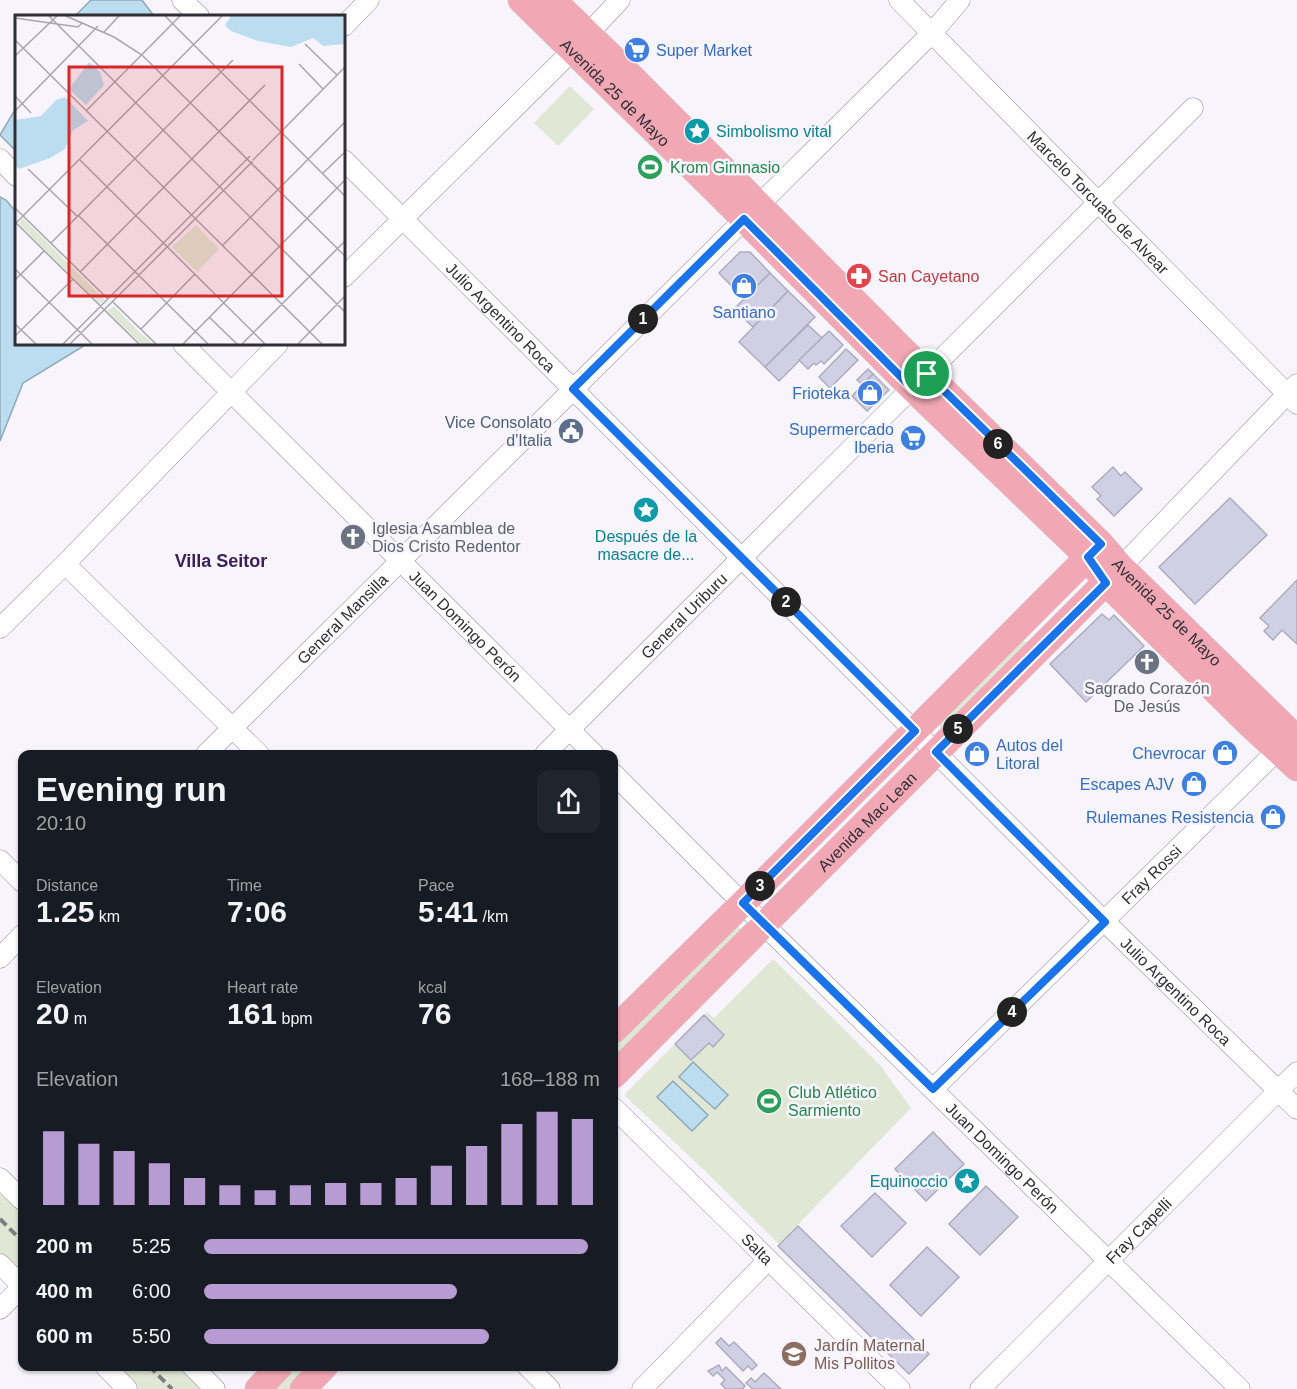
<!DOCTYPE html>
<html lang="en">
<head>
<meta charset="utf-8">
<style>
	:root { --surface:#171b24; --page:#20242c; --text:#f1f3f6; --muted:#9ea1a6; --accent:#b69cd2 }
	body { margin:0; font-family:Arial,sans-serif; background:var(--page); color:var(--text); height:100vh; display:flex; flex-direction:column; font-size:22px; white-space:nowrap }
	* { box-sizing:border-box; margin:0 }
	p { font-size:20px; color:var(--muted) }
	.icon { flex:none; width:33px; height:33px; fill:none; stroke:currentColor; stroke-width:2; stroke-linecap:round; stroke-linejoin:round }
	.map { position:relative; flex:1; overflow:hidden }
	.side { position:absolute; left:18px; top:750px; width:600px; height:621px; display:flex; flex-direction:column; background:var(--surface); border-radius:12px; box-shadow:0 2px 4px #0004 }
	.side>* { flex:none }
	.pin { position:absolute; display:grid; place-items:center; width:51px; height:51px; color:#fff; margin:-26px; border:3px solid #fff; border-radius:50%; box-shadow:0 2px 6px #0007 }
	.km { position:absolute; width:30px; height:30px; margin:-15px; border-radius:50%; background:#222; color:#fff; font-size:16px; line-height:30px; text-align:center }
	.round { display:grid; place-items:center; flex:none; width:63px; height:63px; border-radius:12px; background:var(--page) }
	.summary { display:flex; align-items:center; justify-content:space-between; height:102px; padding:0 18px }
	h1 { font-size:33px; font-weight:800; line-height:45px }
	.stats { display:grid; grid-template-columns:repeat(3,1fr); gap:9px; height:102px; padding:6px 18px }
	.stats div { display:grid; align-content:center }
	.stats b { font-size:30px; font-weight:800 }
	.stats small { font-size:16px; font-weight:400 }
	.stats p { font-size:16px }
	.chart { height:168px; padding:12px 18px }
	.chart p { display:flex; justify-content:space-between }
	.chart svg { width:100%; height:108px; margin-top:6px; stroke:var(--accent); stroke-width:6 }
	ul { padding:0 18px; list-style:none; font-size:20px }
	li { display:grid; grid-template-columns:96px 72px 1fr; align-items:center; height:45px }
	li i { height:15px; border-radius:8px; background:var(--accent) }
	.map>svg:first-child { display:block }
	.green { fill:#e0e8d5 }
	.water { fill:#bbddef; stroke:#91a8b7; stroke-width:1.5 }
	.building { fill:#d1cfe3; stroke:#adabbe; stroke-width:1.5 }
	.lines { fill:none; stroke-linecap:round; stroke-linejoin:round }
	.minor-casing { stroke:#918a9d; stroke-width:21 }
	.major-casing { stroke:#d1d1d3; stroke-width:27 }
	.minor { stroke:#fff; stroke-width:20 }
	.major { stroke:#f1a8b4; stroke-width:26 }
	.rail { stroke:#7f7d84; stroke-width:4; stroke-dasharray:9 4.5; stroke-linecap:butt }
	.route-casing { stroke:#fff; stroke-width:12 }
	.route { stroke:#1a73e8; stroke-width:8 }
	.labels { text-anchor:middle; stroke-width:5; stroke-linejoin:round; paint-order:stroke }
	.shop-label { font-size:16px; fill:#366cbe; stroke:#f7f4fc; text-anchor:end }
	.street-label { font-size:16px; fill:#302e35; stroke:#f7f4fc }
	.culture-label { font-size:16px; fill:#0d838f; stroke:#f7f4fc; text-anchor:start }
	.leisure-label { font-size:16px; fill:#27864d; stroke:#f7f4fc; text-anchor:start }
	.health-label { font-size:16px; fill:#be3a42; stroke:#f7f4fc; text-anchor:start }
	.service-label { font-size:16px; fill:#4e5e75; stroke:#f7f4fc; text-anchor:end }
	.worship-label { font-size:16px; fill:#5b616d; stroke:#f7f4fc; text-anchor:start }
	.education-label { font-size:16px; fill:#785e54; stroke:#f7f4fc; text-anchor:start }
	.neighbourhood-label { font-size:18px; font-weight:bold; fill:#3a1f58; stroke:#f7f4fc }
	.inset-road { fill:none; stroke:#a7a5ac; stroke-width:1.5 }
	.view { fill:#d62828; fill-opacity:0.15; stroke:#d62828; stroke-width:3 }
	.inset-edge { fill:none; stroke:#302e35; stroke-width:3 }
</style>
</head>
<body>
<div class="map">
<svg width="1297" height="1389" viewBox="0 0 1297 1389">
	<rect width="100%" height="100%" fill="#f7f4fc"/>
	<g class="green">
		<polygon points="570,86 594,109 558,146 534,123"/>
		<polygon points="1020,637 1028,644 943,730 936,722"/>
		<polygon points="733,921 745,933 614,1066 614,1042"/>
		<polygon points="773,959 880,1065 911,1108 779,1244 703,1169 624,1095 707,1012 714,1018"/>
		<polygon points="0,1191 22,1214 22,1276 0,1253"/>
		<polygon points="113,1367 179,1367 202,1389 135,1389"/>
		<polygon points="292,1367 314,1367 293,1389 270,1389"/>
	</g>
	<g class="water">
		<polygon points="91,0 142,0 154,16 75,16"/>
		<polygon points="16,108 16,151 0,135"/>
		<polygon points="0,197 6,200 16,212 16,344 87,344 23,383 0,441"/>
		<polygon points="693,1062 728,1095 715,1109 679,1077"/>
		<polygon points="673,1081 708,1115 692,1131 657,1097"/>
	</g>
	<g class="building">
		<polygon points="740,252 750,252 770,273 744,299 719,273"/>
		<polygon points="770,273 788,291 753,327 734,309"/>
		<polygon points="788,291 815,317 765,367 739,342"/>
		<polygon points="808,325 822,338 779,381 765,367"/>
		<polygon points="829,331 843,345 824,364 821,361 816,365 814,363 808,369 799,360"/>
		<polygon points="846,349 858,360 830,388 819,377"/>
		<polygon points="868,369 873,374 863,385 857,380"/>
		<polygon points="873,374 889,390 867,411 852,396"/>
		<polygon points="1113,467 1121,476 1125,472 1142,489 1114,516 1097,499 1101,496 1092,487"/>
		<polygon points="1230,498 1267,535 1195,604 1159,567"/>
		<polygon points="1297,580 1297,644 1282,630 1273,640 1264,631 1269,626 1260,618"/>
		<polygon points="1102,614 1109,620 1114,615 1144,646 1086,702 1050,664"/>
		<polygon points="704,1015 724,1035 713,1047 709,1043 691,1060 675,1044"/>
		<polygon points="933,1132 964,1164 926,1201 895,1169"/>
		<polygon points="986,1186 1018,1217 980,1255 949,1224"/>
		<polygon points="875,1193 906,1223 872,1257 841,1226"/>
		<polygon points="798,1226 929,1354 909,1374 778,1246"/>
		<polygon points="927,1247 959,1277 921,1316 890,1285"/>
		<polygon points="721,1338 729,1346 734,1342 757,1365 752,1370 748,1366 743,1371 716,1343"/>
		<polygon points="719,1365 722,1371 726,1367 745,1386 742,1389 726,1389 721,1384 725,1380 717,1372 713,1376 708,1371"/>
		<polygon points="764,1373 781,1389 753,1389 746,1383 751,1378 755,1382"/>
	</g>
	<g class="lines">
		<g class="minor-casing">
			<g id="minor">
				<polyline points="182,0 199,16"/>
				<path id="s1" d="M899,0L1297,404"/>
				<polyline points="344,26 369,0"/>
				<polyline points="0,159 16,176"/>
				<path id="s2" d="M344,160L1105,922L1297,1109"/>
				<polyline points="344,277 572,51 620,0"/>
				<path id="s3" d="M183,344L594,754"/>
				<polyline points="65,564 259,754"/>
				<polyline points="1121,567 1297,384"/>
				<polyline points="0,628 65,564 278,344"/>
				<path id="s4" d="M206,754L932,33L960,0"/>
				<path id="s5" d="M545,754L1193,108"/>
				<path id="s6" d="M614,774L764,925L1240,1389"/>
				<polyline points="0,860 22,882"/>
				<polyline points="0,958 22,935"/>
				<path id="s7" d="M933,1089L1286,742"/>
				<path id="s8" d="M614,1108L900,1389"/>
				<polyline points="0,1178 22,1200"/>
				<polyline points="0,1264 22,1286"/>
				<polyline points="0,1309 22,1287"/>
				<polyline points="105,1366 127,1389"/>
				<polyline points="192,1366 215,1389"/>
				<polyline points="527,1366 550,1389"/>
				<polyline points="642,1389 768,1260"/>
				<path id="s9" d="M980,1389L1297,1072"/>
			</g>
		</g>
		<g class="major-casing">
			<g id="major">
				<path id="s10" d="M521,0L716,191L913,389L1088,557L1106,583L1249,724L1297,768"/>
				<path id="s11" d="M553,0L611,56L927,374L1101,544L1121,567L1297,739"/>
				<polyline points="614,1030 743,903 1099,546"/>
				<path id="s12" d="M614,1075L1117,571"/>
				<polyline points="258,1389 280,1366"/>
				<polyline points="303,1389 325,1366"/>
			</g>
		</g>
		<use href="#minor" class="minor"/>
		<use href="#major" class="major"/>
		<g class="rail">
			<polyline points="0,1219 22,1241"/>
			<polyline points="149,1366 172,1389"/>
		</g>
	</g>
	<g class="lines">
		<g class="route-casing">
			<polygon id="route" points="744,219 913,389 927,374 1101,544 1088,557 1106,583 936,752 1105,922 933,1089 743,903 915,731 573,389"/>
		</g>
		<use href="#route" class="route"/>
	</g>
	<defs>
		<g id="supermarket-disc" transform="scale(1.35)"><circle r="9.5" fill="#3f7fe0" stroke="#f7f4fc"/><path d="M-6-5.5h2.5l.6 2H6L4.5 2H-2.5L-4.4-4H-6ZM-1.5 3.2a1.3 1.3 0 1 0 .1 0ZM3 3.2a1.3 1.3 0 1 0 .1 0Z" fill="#fff"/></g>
		<g id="sight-disc" transform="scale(1.35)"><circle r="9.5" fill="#0f9aa8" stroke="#f7f4fc"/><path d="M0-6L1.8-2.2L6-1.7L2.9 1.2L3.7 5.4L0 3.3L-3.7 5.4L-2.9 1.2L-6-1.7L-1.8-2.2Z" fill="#fff"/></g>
		<g id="stadium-disc" transform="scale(1.35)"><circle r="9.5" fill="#2e9e5b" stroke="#f7f4fc"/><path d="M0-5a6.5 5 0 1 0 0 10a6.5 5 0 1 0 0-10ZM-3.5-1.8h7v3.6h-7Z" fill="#fff"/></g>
		<g id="pharmacy-disc" transform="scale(1.35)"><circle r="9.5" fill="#e0444e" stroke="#f7f4fc"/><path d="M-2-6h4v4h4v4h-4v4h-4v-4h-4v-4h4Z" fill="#fff"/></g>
		<g id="shop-disc" transform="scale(1.35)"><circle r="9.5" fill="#3f7fe0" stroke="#f7f4fc"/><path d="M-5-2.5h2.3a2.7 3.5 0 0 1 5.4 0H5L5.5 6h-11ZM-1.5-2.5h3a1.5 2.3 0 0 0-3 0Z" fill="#fff"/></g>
		<g id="civic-disc" transform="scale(1.35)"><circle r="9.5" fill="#5c6f8a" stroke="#f7f4fc"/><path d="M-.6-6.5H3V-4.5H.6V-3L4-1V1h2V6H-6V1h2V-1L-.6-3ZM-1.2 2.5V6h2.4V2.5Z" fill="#fff"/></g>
		<g id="church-disc" transform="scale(1.35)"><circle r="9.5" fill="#6b7280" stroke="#f7f4fc"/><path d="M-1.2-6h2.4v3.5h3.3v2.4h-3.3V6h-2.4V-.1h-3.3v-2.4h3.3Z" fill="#fff"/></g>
		<g id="school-disc" transform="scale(1.35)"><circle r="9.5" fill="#8d6e63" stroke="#f7f4fc"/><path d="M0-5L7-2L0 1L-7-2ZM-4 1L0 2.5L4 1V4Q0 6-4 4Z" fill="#fff"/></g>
	</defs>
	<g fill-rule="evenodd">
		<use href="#supermarket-disc" x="637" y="50"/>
		<use href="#sight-disc" x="697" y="131"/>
		<use href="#stadium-disc" x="650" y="167"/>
		<use href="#pharmacy-disc" x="859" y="276"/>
		<use href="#shop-disc" x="744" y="286"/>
		<use href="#shop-disc" x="870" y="393"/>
		<use href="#civic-disc" x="571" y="431"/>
		<use href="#supermarket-disc" x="913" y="438"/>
		<use href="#sight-disc" x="646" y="510"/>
		<use href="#church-disc" x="353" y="537"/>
		<use href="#church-disc" x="1147" y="662"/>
		<use href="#shop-disc" x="1225" y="753"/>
		<use href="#shop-disc" x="977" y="754"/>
		<use href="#shop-disc" x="1194" y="784"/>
		<use href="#shop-disc" x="1273" y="817"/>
		<use href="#stadium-disc" x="769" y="1101"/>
		<use href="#sight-disc" x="967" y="1181"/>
		<use href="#school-disc" x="794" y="1354"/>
	</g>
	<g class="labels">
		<g class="shop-label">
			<text x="656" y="56" text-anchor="start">Super Market</text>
			<text x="744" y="318" text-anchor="middle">Santiano</text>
			<text x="850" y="399">Frioteka</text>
			<text x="894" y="435">Supermercado<tspan x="894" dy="18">Iberia</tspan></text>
			<text x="996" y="751" text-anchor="start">Autos del<tspan x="996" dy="18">Litoral</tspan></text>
			<text x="1206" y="759">Chevrocar</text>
			<text x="1174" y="790">Escapes AJV</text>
			<text x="1254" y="823">Rulemanes Resistencia</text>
		</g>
		<g class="street-label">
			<text dy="6" stroke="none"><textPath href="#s10" startOffset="132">Avenida 25 de Mayo</textPath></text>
			<text dy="6" stroke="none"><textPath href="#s1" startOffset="284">Marcelo Torcuato de Alvear</textPath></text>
			<text dy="6" stroke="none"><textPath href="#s2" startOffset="222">Julio Argentino Roca</textPath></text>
			<text dy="6" stroke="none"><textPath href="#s11" startOffset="867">Avenida 25 de Mayo</textPath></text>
			<text dy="6" stroke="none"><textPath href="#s5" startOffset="196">General Uriburu</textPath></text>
			<text dy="6" stroke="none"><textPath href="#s4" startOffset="192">General Mansilla</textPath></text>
			<text dy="6" stroke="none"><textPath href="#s3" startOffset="399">Juan Domingo Perón</textPath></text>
			<text dy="6" stroke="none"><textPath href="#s12" startOffset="358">Avenida Mac Lean</textPath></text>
			<text dy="6" stroke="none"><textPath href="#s7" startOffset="306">Fray Rossi</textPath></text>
			<text dy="6" stroke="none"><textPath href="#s2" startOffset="1176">Julio Argentino Roca</textPath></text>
			<text dy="6" stroke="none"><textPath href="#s6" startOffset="546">Juan Domingo Perón</textPath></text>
			<text dy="6" stroke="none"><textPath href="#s9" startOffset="224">Fray Capelli</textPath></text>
			<text dy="6" stroke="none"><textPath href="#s8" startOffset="201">Salta</textPath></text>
		</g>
		<g class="culture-label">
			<text x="716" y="137">Simbolismo vital</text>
			<text x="646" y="542" text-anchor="middle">Después de la<tspan x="646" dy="18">masacre de...</tspan></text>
			<text x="948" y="1187" text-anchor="end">Equinoccio</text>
		</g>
		<g class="leisure-label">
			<text x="670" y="173">Krom Gimnasio</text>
			<text x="788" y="1098">Club Atlético<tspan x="788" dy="18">Sarmiento</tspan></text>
		</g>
		<g class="health-label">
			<text x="878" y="282">San Cayetano</text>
		</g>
		<g class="service-label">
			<text x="552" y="428">Vice Consolato<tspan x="552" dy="18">d'Italia</tspan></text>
		</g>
		<g class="worship-label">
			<text x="372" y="534">Iglesia Asamblea de<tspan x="372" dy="18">Dios Cristo Redentor</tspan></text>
			<text x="1147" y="694" text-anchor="middle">Sagrado Corazón<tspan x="1147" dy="18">De Jesús</tspan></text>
		</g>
		<g class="education-label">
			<text x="814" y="1351">Jardín Maternal<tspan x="814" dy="18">Mis Pollitos</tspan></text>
		</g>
		<g class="neighbourhood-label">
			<text x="221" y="567">Villa Seitor</text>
		</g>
	</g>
	<g transform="translate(15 15)">
		<rect width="330" height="330" fill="#f7f4fc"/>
		<path d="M7,204H9L90,285L85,289L4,209ZM181,210L204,234L182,257L157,232ZM99,291L123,316L139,329H126L92,296Z" fill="#e0e8d5"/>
		<path d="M216,1H330V29L308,31L298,23L276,32L243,26L216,16L210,10ZM74,47L85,57L89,70L71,90L54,74ZM50,82L73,106L58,115L50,134L35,143L4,154L0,151V105L26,101L41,85Z" fill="#bbddef"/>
		<path class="inset-road" d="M34,1L330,297M51,1L99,22L127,40L330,241M150,1L330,181M0,3L63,12L67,8M89,17L104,1M0,25L307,329M290,29L322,60M0,41L42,1M284,49L308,74M0,81L16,98M0,96L83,11M71,96L165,1M65,145L250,329M238,145L330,52M13,154L62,201M308,158L330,137M0,193L93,284M63,200L193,329M0,207L124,329M0,209L207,1M36,228L218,45M207,231L330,107M0,254L77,329M65,257L250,70M0,265L29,236M98,287L141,329M194,302L222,329M0,309L21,329M126,314L180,259M0,321L58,264M48,329L235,141M55,329L238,146M168,329L330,165M227,329L330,226M283,329L330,281"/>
		<path class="view" d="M54,52H267V281H54Z"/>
		<rect width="330" height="330" class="inset-edge"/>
	</g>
</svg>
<div class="pin" style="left:927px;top:374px;background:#1e9e55"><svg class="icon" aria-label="arrive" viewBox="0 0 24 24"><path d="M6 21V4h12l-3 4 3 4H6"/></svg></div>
<b class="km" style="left:643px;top:319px">1</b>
<b class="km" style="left:786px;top:602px">2</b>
<b class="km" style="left:760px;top:886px">3</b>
<b class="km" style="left:1012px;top:1012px">4</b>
<b class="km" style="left:958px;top:729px">5</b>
<b class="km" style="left:998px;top:444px">6</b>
<section class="side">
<div class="summary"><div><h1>Evening run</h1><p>20:10</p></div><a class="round"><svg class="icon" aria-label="share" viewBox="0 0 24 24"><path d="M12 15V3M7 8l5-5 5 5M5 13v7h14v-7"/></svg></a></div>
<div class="stats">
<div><p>Distance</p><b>1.25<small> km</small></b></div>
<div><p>Time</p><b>7:06</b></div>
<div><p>Pace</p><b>5:41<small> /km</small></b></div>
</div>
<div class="stats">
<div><p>Elevation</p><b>20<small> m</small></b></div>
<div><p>Heart rate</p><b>161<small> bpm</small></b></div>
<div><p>kcal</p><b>76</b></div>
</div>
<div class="chart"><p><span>Elevation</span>168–188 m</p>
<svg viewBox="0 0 160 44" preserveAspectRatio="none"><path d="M5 44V14M15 44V19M25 44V22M35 44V27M45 44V33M55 44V36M65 44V38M75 44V36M85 44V35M95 44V35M105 44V33M115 44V28M125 44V20M135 44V11M145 44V6M155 44V9"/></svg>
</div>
<ul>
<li><b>200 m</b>5:25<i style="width:97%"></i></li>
<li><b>400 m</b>6:00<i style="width:64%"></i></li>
<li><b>600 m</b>5:50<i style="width:72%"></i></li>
</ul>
</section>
</div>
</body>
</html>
